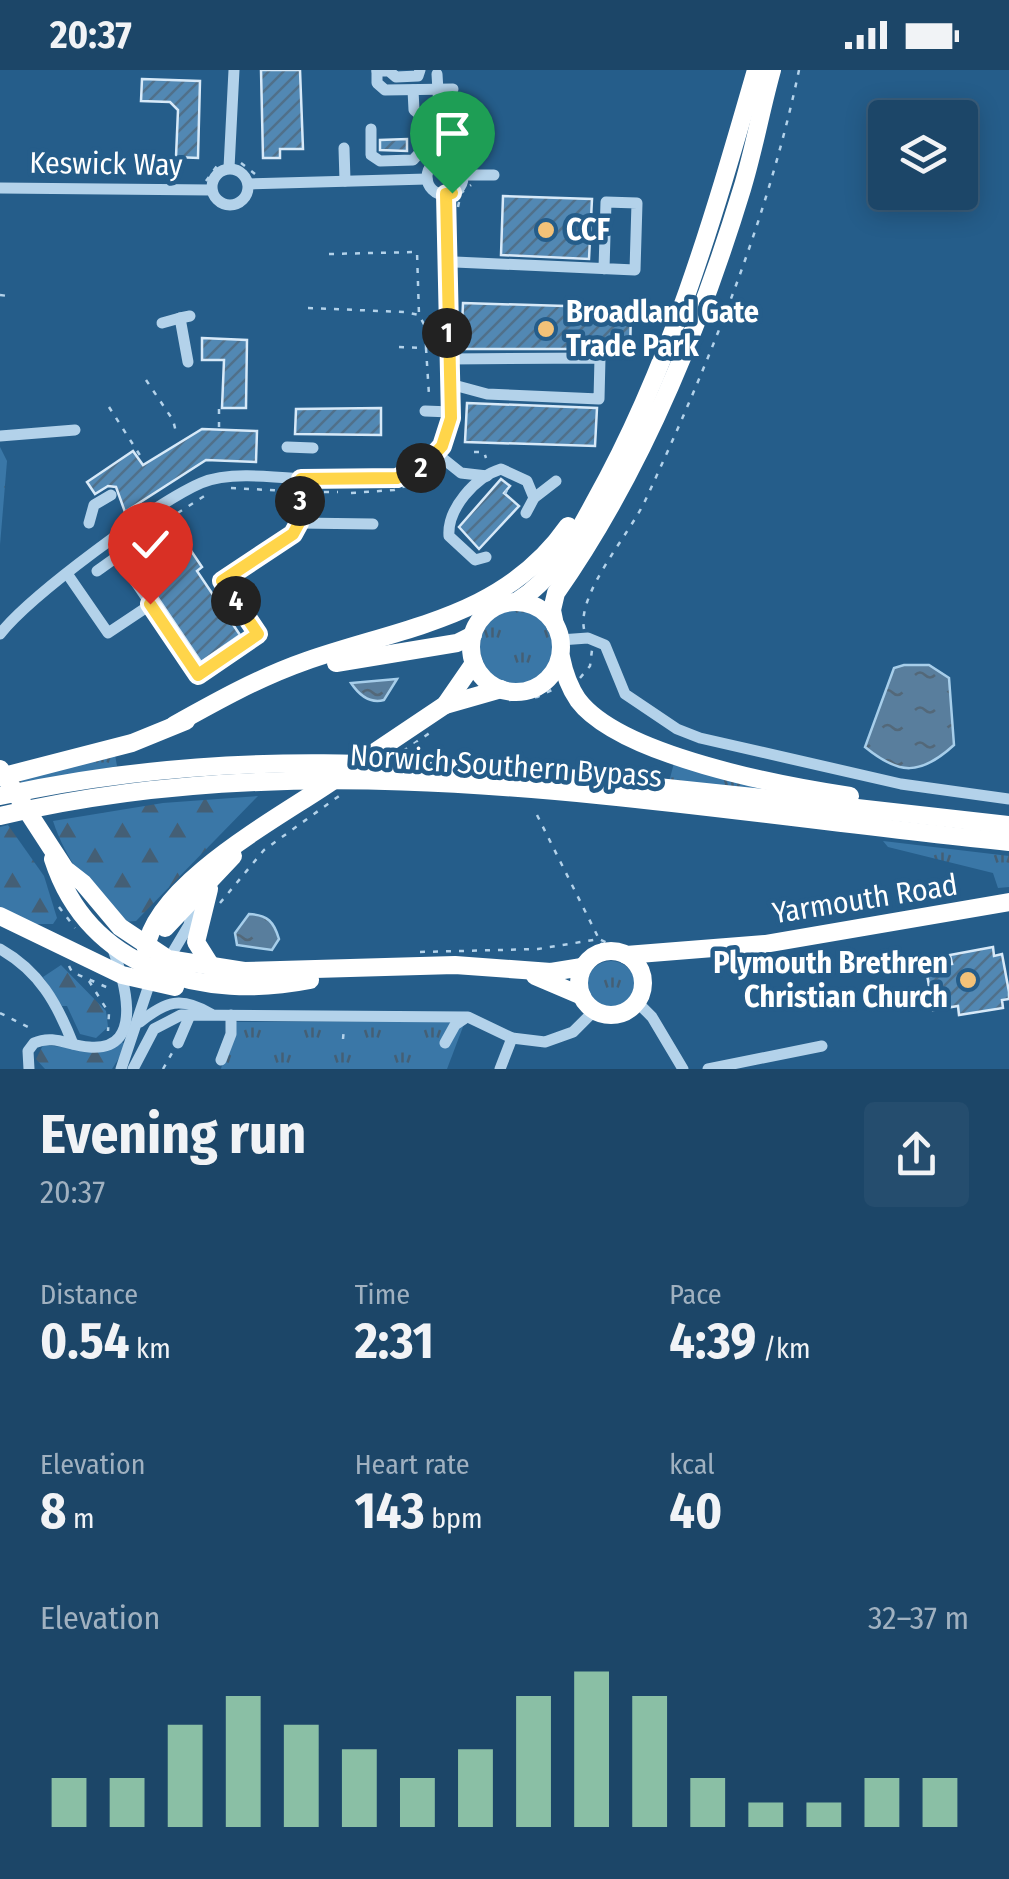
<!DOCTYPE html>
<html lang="en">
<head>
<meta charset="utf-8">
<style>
	:root { --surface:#1c4668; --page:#254d6e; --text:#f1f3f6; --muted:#a0b1c0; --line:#3a5e7c; --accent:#8abfa5 }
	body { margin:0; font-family:"Fira Sans Condensed",sans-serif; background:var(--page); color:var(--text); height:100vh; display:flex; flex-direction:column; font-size:38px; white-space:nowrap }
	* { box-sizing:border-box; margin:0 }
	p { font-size:32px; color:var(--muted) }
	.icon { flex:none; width:55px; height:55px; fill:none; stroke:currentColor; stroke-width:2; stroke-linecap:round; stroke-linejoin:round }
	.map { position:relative; height:999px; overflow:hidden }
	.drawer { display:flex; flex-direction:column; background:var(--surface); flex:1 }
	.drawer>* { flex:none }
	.tools { position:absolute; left:868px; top:30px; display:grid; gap:20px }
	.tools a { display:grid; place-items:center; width:110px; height:110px; border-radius:10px; background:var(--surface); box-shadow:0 5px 25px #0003,0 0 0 2px var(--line); font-size:50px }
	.pin { position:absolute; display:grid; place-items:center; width:85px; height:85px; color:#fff; margin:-102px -42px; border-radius:50% 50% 50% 0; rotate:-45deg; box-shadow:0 0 10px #0007 }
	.pin .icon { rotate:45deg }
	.km { position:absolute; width:50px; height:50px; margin:-25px; border-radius:50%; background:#222; color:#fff; font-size:28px; line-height:50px; text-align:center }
	.round { display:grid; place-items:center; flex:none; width:105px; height:105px; border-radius:10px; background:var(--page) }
	.overview { display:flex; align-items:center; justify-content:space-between; height:170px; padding:0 40px }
	h1 { font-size:55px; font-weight:700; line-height:75px }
	.metrics { display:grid; grid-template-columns:repeat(3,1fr); gap:15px; height:170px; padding:10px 40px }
	.metrics div { display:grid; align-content:center }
	.metrics b { font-size:50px; font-weight:700 }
	.metrics small { font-size:28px; font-weight:400 }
	.metrics p { font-size:28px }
	.chart { height:280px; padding:20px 40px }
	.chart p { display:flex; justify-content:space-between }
	.chart svg { width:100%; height:180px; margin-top:10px; stroke:var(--accent); stroke-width:6 }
	.status { display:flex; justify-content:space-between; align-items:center; height:70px; padding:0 50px; background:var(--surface); direction:ltr }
	.status svg { height:28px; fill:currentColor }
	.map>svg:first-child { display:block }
	.grass { fill:url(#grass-tufts) }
	.forest { fill:url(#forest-firs) }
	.water { fill:url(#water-ripples); stroke:#a7ceea; stroke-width:2.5 }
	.building { fill:url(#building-hatch); stroke:#d7e9f8; stroke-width:2.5 }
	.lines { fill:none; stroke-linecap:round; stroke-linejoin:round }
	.path { stroke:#b3d2ea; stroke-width:2.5; stroke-dasharray:5 8; stroke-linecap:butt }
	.minor { stroke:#b3d2ea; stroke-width:11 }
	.highway { stroke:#fff; stroke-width:18 }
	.route-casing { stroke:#fff; stroke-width:20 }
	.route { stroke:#ffd54a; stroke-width:12 }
	.poi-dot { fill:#f3c278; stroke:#255d8a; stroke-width:4 }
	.labels { text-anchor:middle; stroke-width:9; stroke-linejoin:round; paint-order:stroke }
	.street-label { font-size:30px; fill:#fff; stroke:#255d8a }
	.poi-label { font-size:30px; font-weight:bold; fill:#fff; stroke:#255d8a; text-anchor:start }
</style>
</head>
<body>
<div class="status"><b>20:37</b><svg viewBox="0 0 49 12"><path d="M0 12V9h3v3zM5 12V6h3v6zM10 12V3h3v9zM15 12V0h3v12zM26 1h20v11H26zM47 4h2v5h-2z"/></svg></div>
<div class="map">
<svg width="1009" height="999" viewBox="0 0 1009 999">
	<defs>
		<pattern id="grass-tufts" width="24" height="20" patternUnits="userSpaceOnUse" patternTransform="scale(2.5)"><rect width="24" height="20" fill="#3a77a7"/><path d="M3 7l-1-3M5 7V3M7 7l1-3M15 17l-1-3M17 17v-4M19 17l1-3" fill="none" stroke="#445f75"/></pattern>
		<pattern id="forest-firs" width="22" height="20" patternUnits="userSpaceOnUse" patternTransform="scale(2.5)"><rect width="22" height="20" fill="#3a77a7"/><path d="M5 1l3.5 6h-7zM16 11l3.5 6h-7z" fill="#445f75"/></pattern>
		<pattern id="water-ripples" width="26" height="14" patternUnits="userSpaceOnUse" patternTransform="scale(2.5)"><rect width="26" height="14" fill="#597e9d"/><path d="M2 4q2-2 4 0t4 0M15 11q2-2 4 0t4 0" fill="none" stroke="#536879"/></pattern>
		<pattern id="building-hatch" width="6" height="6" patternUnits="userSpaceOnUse" patternTransform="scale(2.5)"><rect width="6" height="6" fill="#5288b3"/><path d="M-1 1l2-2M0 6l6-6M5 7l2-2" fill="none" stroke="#50708a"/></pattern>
	</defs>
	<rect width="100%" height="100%" fill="#255d8a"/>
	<g class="grass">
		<circle cx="517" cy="577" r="37"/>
		<polygon points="115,685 117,696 0,719 0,713"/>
		<polygon points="674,693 727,710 811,727 669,712"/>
		<polygon points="883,771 1009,786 1009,817 998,818 993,803 888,777"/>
		<circle cx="611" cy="915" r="24"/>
		<polygon points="448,951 464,954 447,999 221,999 234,952"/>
	</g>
	<g class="forest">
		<polygon points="0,377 7,391 0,475"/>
		<path d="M258,726L136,851L122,852C93,827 65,788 53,751L163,733Z"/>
		<polygon points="8,755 44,806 57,848 53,854 32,854 0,837 0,757"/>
		<polygon points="61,895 106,941 108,957 96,968 80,964 67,936 62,936 43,907"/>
		<polygon points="120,971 127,975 112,999 45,999 36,989 43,975 103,981"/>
	</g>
	<g class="water">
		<path d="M904,595H929L949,608L954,675C920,706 899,705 865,677L894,598Z"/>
		<path d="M397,609L384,630C369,634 359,625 351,613Z"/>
		<path d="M249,844C268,845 274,852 279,869L272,880L237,875L235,863Z"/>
	</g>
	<g class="building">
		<polygon points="261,0 300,0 303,79 280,79 280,88 263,88"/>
		<polygon points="142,9 200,11 198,88 176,87 178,40 170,32 141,31"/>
		<polygon points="407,69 407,81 380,80 380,70"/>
		<polygon points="503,126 592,129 589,189 501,185"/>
		<polygon points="463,233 631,238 630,284 600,279 461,279"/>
		<polygon points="202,268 247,270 246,338 222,338 224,290 202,290"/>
		<polygon points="467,333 597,338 595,376 465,372"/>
		<polygon points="381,338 381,365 295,364 296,339"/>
		<polygon points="202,359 257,361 256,392 206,390 125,442 116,417 108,416 95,424 87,412 133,381 143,395"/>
		<polygon points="501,409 510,416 504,423 519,436 479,479 459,457"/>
		<polygon points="175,457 202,497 197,501 240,565 201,592 131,488"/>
		<polygon points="993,877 994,886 1002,884 1009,922 1009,929 1002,930 1003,938 959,945 958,936 933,940 926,898 952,894 950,885"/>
	</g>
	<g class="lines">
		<g class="path">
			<polyline points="453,85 467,94"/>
			<polyline points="241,93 255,104"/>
			<polyline points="206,111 219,93"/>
			<polyline points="458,137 461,123 471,115"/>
			<polyline points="329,184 417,182 419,245"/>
			<polyline points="0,225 8,226"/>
			<polyline points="308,238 405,242 419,245 426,258 441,257"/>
			<polyline points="399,277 426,278 426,259"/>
			<polyline points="426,278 429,325"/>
			<polyline points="146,310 173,350 176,362"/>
			<polyline points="109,337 143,390"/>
			<polyline points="219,357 219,339"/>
			<polyline points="474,382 484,382 486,388"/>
			<polyline points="231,418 288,421"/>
			<polyline points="311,422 338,422"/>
			<polyline points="351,423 394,420 412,414"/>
			<polyline points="505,424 507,420"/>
			<polyline points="123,478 209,423"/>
			<path d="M584,559C577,523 629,465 645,431C709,293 768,149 799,0"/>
			<polyline points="580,608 590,596 592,580"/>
			<polyline points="509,630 537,627 554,619"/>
			<polyline points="403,681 434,660"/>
			<polyline points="537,745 605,881"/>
			<polyline points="220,833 264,780 339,726"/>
			<polyline points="59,837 75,858"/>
			<polyline points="420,882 538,879 599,869 614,876"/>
			<polyline points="69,896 72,902 113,920"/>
			<polyline points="89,911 109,943 108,961"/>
			<polyline points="0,943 34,960"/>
			<polyline points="343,969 344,958"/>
			<polyline points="163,999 172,983"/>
		</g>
		<g class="minor">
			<polyline points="377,0 377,13 385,20 453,19"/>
			<polyline points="377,1 389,1 396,7 418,6 420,0"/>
			<polyline points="437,4 442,89"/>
			<polyline points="371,59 371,85 380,91 413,90 426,76 425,49 414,40 413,20"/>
			<polyline points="344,78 345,111"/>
			<circle cx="445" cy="107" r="18"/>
			<polyline points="229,98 234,0"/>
			<circle cx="230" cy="117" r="18"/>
			<polyline points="463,105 494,105"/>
			<polyline points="248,114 427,109"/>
			<polyline points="0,118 211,120"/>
			<polyline points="446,192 455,192 635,200 637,133 606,132 604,199"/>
			<polyline points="162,253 180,248"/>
			<polyline points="449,289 600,288 599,329 487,324 450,314"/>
			<polyline points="188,292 180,248 190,246"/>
			<polyline points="425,341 451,342"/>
			<polyline points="0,366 75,360"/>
			<polyline points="287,377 313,378"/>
			<polyline points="436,383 461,403 487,406"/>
			<polyline points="526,443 534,428 556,411"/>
			<polyline points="89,453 94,435 111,425"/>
			<polyline points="299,453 373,454"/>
			<path d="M486,487L475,490L449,466C447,439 475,407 501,399L527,411L534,428"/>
			<polyline points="97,501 118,486 199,605 258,564 221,511 293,464 299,453 301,409"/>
			<polyline points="68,505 108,563 150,535"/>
			<path d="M0,564C31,525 155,433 201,413C270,384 435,460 451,348L446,124"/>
			<polyline points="560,570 588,568 605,575 625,624 677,659 700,668 901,714 1009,729"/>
			<path d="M0,879C39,901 57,933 73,974"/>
			<polyline points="167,892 189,855 194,832"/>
			<polyline points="637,932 652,947 683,999"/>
			<path d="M140,952C166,931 181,926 211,944"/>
			<polyline points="178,973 190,945"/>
			<polyline points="445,973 455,955 464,949"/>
			<polyline points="221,990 231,964 231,945"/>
			<path d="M29,999L28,981L34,973C54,964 69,976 89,977C149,982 122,903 111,874"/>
			<polyline points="121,999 151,909"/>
			<polyline points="133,999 154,959 181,945 468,947 512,968 545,972 573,962 595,940"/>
			<polyline points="500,999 512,968"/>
			<polyline points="708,999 822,976"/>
		</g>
		<g class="highway">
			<path d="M516,532C554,509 574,470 595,431C671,295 713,149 756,0"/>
			<circle cx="516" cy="577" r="45"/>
			<path d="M555,555L552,540L556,523C641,402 699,260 742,119C754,80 761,39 772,0"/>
			<path d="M561,587C564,602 569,617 578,630C620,686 783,716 850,726"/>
			<polyline points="336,593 457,573 473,565"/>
			<polyline points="445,635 501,619"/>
			<path d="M174,655C217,631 260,607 306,591C403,557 504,548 568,456"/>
			<polyline points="360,692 445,635 474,593"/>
			<polyline points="0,699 65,799 83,813 120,857 168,889 244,901 455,895 551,902 582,897"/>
			<polyline points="0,707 132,673 186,651"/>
			<path d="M0,726C228,676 419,692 648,716C768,728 889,741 1009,755"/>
			<path d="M0,746C332,667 676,739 1009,772"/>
			<path d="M53,789C89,901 205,931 310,910"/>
			<polyline points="209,819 196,872 213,899"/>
			<polyline points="0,846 122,905 175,917"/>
			<polyline points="165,858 233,786"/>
			<path d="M146,879C155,813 282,746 334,710"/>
			<circle cx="611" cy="913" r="32"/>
			<polyline points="626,885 765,874 1009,832"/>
			<polyline points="535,906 582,926"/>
		</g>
	</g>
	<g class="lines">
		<g class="route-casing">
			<polyline id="route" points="150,534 198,605 258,564 222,511 293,464 299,453 301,409 397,408 424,396 442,376 451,348 446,124 452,123"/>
		</g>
		<use href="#route" class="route"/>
	</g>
	<g class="poi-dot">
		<circle cx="546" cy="160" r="10"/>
		<circle cx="546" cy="259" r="10"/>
		<circle cx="968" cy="910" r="10"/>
	</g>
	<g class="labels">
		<g class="street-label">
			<text transform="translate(106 94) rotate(1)" y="10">Keswick Way</text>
			<text transform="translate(506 696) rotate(4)" y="10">Norwich Southern Bypass</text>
			<text transform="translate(865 829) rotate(-9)" y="10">Yarmouth Road</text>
		</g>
		<g class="poi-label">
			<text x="566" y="170">CCF</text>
			<text x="566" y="252">Broadland Gate<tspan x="566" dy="34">Trade Park</tspan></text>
			<text x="948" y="903" text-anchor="end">Plymouth Brethren<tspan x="948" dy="34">Christian Church</tspan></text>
		</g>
	</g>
</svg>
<div class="tools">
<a><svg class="icon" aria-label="layers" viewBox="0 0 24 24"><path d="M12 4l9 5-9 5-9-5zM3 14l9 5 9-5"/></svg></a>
</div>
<div class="pin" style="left:452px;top:123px;background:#1e9e55"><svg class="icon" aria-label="arrive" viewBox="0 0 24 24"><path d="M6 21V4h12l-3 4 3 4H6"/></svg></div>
<div class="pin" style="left:150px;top:534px;background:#d93025"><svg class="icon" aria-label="check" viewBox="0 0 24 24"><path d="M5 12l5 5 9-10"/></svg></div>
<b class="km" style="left:447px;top:263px">1</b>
<b class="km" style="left:421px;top:398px">2</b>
<b class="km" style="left:300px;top:431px">3</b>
<b class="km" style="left:236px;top:531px">4</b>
</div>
<section class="drawer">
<div class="overview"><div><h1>Evening run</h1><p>20:37</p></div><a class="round"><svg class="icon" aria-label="share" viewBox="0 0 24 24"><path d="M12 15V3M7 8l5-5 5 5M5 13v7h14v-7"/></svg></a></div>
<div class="metrics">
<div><p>Distance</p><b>0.54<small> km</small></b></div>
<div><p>Time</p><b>2:31</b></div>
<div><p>Pace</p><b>4:39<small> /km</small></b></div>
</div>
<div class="metrics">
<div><p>Elevation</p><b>8<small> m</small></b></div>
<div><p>Heart rate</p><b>143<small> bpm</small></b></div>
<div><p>kcal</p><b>40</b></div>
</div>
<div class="chart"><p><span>Elevation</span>32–37 m</p>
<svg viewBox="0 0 160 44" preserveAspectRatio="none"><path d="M5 44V32M15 44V32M25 44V19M35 44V12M45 44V19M55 44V25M65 44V32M75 44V25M85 44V12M95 44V6M105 44V12M115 44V32M125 44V38M135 44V38M145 44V32M155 44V32"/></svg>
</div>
</section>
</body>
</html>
